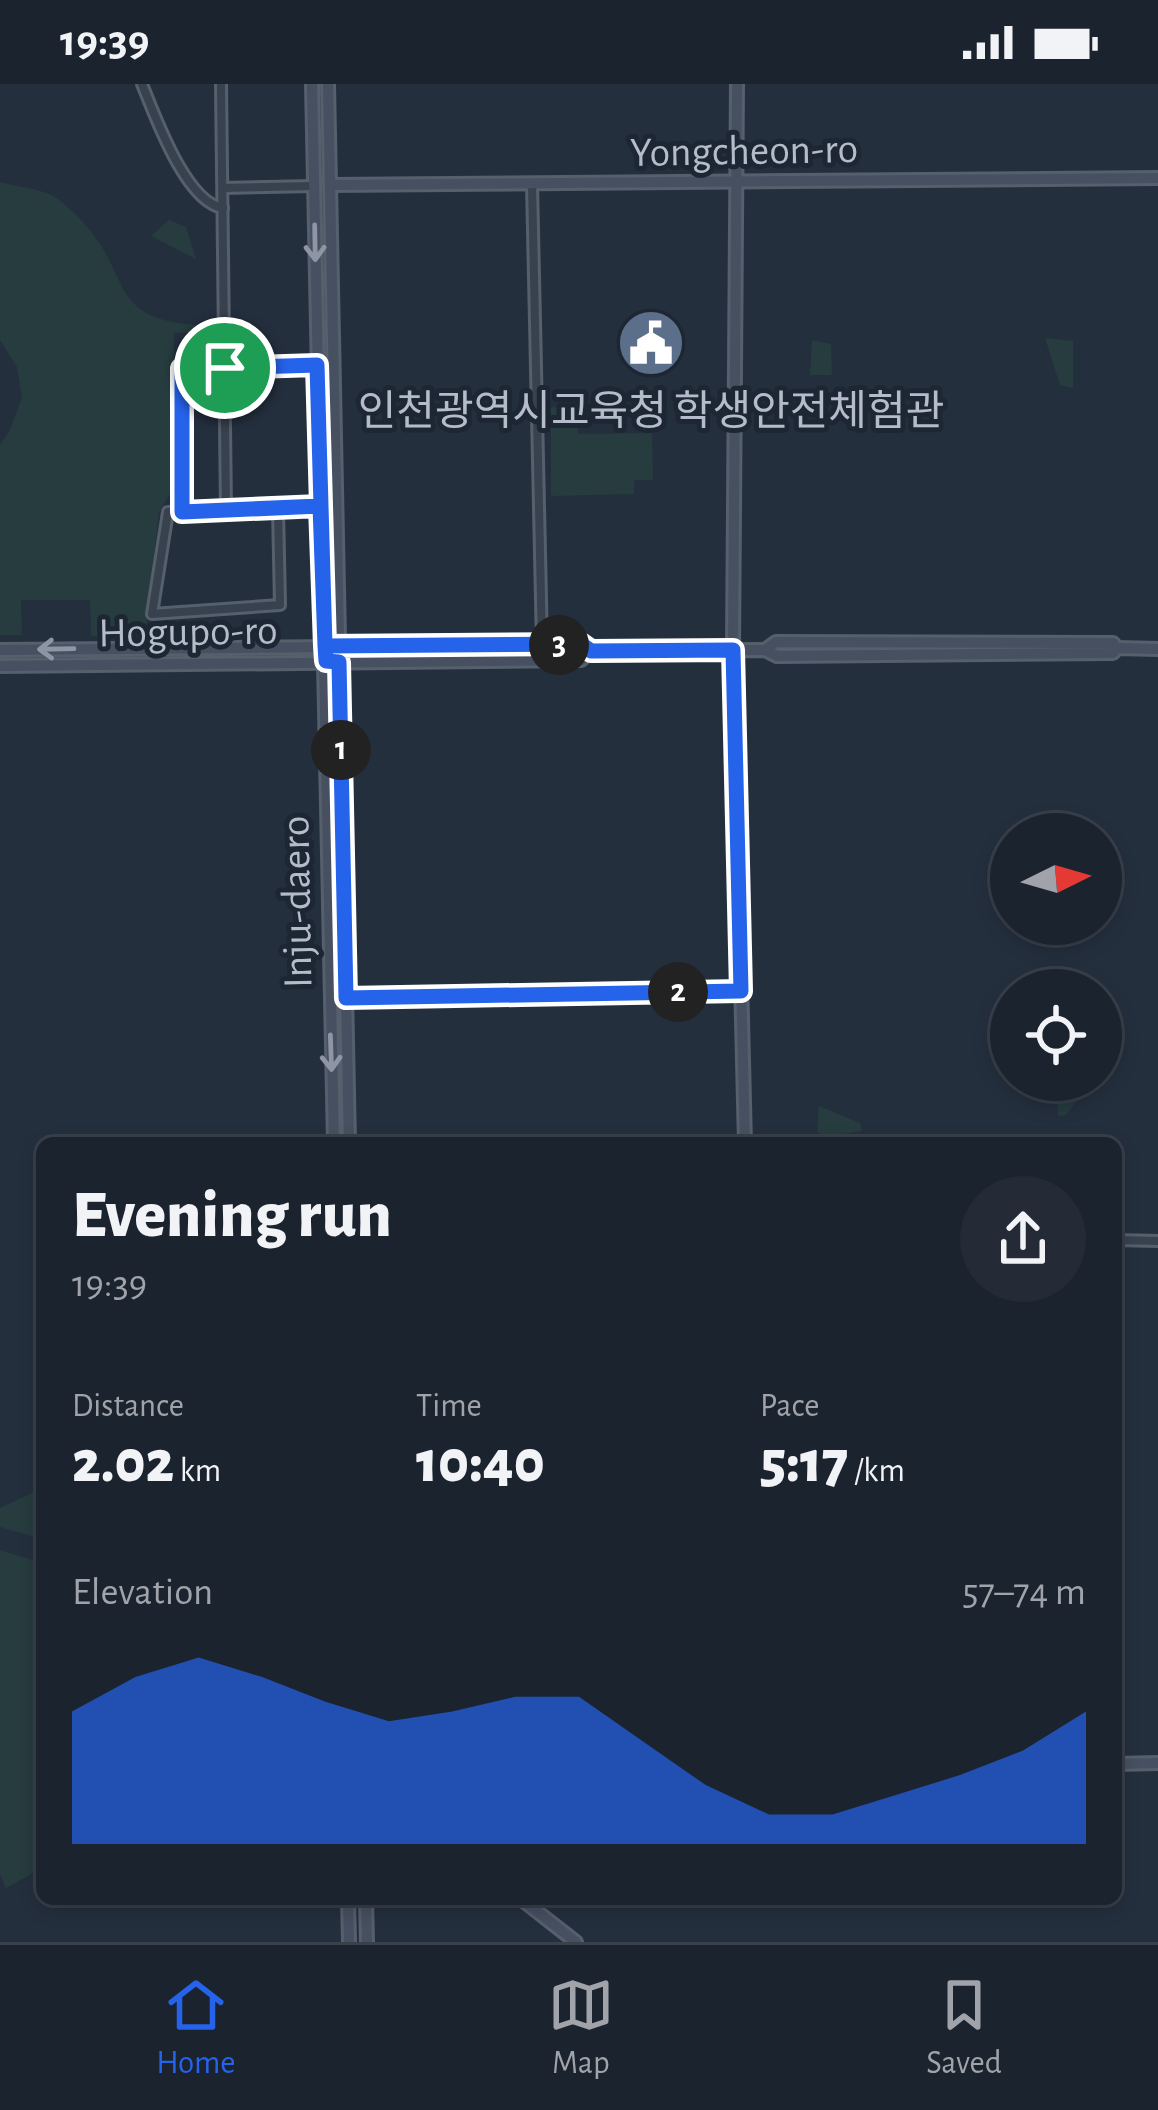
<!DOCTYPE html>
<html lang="en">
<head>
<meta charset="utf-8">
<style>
	:root { --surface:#1b232e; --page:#242b36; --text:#f1f3f6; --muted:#a0a4aa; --line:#39404a; --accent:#2563eb }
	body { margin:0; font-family:"Alegreya Sans","Noto Sans KR",sans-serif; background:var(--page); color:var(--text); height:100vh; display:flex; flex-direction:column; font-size:45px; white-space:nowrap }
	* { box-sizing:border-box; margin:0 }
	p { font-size:39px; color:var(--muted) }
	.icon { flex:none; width:66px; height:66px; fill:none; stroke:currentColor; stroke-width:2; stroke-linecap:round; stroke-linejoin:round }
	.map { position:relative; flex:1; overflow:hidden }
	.side { position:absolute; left:36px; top:1053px; width:1086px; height:768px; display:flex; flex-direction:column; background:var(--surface); border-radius:18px; box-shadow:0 6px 18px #0003,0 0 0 3px var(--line) }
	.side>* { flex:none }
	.needle { width:78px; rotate:85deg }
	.controls { position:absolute; left:990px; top:729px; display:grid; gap:24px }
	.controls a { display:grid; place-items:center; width:132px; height:132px; border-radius:50%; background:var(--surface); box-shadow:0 6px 18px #0003,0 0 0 3px var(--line); font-size:60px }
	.pin { position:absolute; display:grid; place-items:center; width:102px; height:102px; color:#fff; margin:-51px; border:6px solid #fff; border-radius:50%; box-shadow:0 3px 12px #0007 }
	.km { position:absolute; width:60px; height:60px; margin:-30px; border-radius:50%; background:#222; color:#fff; font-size:33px; line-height:60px; text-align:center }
	.round { display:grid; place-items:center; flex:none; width:126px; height:126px; border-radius:63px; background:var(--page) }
	.head { display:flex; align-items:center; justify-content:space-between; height:204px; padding:0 36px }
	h1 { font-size:66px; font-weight:800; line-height:90px }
	.metrics { display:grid; grid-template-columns:repeat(3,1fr); gap:18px; height:204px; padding:12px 36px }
	.metrics div { display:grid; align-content:center }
	.metrics b { font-size:60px; font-weight:800 }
	.metrics small { font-size:33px; font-weight:400 }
	.metrics p { font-size:33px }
	.chart { height:336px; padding:24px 36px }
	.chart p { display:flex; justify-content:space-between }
	.chart svg { width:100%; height:216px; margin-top:12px; fill:var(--accent); opacity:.7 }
	.status { display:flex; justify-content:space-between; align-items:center; height:84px; padding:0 60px; background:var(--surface); direction:ltr }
	.status svg { height:33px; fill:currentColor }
	.dock { display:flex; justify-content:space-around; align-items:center; height:168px; border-top:3px solid var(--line); background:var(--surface); font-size:33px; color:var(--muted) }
	.dock a { display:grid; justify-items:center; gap:6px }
	.dock .active { color:var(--accent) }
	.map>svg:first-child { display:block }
	.green { fill:#263c3f }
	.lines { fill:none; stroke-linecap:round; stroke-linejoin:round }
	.street-casing { stroke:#565f6c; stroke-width:14 }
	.secondary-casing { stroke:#565f6c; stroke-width:16 }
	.street { stroke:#38414e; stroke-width:8 }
	.secondary { stroke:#465061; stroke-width:10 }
	.oneway { stroke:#8e96a5 }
	.route-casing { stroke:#fff; stroke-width:24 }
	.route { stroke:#2563eb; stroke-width:15 }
	.labels { text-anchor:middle; stroke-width:10; stroke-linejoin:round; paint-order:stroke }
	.street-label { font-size:42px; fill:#b4bcc9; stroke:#1d2633 }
	.poi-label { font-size:42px; fill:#b4bcc9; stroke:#1d2633 }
</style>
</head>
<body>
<div class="status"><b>19:39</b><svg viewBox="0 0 49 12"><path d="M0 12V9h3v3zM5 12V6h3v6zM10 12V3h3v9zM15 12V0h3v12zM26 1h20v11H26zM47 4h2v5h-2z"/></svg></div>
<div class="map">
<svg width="1158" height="1858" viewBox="0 0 1158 1858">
	<rect width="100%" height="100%" fill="#242f3e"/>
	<g class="green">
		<path d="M0,98C15,102 33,104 46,109C57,112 69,124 77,132C138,192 99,238 212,242L218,237V246L174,249L176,400L159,428L145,552H91L90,516H21L22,551H0V361L9,348L22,314L17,283L0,256Z"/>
		<polygon points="169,136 186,143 196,175 151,152"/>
		<polygon points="1045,254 1073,257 1073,304 1060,301"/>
		<polygon points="812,256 831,260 832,291 810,291"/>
		<polygon points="567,322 578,328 578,350 652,349 653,396 634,396 634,410 551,412 551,323"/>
		<polygon points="1056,996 1092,996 1066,1031 1058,1032"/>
		<polygon points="819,1022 860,1039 862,1047 827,1053 817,1048"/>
		<polygon points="42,1392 42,1455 0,1443 0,1424 36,1407"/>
		<polygon points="0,1466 42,1479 42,1784 6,1804 0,1790"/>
	</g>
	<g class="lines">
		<g class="street-casing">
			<g id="street">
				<path d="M142,0C155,32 186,119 223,124"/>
				<polyline points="221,0 226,426"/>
				<polyline points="532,100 542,561"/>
				<polyline points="223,104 314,102"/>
				<polyline points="278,425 280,521 152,530 168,428 320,422"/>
				<polyline points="181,428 182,285 317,281"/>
				<polyline points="347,914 741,907"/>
				<polyline points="1116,1156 1158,1157"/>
			</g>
		</g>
		<g class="secondary-casing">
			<g id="secondary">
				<polyline points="312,0 334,1059"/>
				<polyline points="328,0 349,1059"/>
				<polyline points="737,0 733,566 745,1059"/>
				<polyline points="331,101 1158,94"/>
				<polyline points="0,566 581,561 591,567 765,566 777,572 1113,569 1117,564 1158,565"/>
				<polyline points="765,566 776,558 1113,559 1117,564"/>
				<polyline points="0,582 581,576 591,567"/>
				<polyline points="1116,1680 1158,1679"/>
				<polyline points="348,1815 349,1858"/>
				<polyline points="366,1815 367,1858"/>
				<polyline points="521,1815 576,1858"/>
			</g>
		</g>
		<use href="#street" class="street"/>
		<use href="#secondary" class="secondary"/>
	</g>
	<defs><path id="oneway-shaft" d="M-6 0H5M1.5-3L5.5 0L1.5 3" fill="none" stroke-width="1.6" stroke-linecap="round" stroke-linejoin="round" transform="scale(3)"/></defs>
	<g class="oneway">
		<use href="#oneway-shaft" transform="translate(315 159) rotate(89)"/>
		<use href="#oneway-shaft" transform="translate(56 565) rotate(179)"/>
		<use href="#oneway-shaft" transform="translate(331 969) rotate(88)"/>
	</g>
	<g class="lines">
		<g class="route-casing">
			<polyline id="route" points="225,284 182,285 182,428 320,422 325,562 326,577 339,578 346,914 741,907 733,566 591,567 581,560 325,562 317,281 225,284"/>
		</g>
		<use href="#route" class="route"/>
	</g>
	<defs>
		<g id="civic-disc" transform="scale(3.45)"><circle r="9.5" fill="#5c6f8a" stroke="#1d2633"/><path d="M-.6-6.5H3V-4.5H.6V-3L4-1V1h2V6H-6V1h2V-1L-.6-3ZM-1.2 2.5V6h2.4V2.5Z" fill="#fff"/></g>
	</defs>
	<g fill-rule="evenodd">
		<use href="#civic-disc" x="651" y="259"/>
	</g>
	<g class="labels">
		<g class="street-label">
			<text transform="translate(744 65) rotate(-1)" y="15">Yongcheon-ro</text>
			<text transform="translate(188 546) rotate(-1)" y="15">Hogupo-ro</text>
			<text transform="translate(295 818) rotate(-91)" y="15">Inju-daero</text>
		</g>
		<g class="poi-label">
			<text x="651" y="341">인천광역시교육청 학생안전체험관</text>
		</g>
	</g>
</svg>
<div class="controls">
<a><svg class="needle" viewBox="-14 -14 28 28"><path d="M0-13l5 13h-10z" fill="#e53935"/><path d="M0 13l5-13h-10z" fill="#a0a4aa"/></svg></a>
<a><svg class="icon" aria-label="locate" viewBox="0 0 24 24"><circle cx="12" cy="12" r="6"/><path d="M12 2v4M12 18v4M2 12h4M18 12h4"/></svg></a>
</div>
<div class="pin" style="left:225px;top:284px;background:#1e9e55"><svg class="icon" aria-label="arrive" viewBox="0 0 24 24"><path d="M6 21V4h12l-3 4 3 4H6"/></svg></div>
<b class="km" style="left:341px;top:666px">1</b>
<b class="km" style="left:678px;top:908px">2</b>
<b class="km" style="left:559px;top:561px">3</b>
<section class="side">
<div class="head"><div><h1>Evening run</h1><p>19:39</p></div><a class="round"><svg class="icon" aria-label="share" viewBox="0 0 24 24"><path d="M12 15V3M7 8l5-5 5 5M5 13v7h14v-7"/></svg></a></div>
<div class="metrics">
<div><p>Distance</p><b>2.02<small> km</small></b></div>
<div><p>Time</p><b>10:40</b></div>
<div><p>Pace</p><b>5:17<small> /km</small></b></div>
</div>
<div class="chart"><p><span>Elevation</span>57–74 m</p>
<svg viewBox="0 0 160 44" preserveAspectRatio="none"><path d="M0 44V17L10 10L20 6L30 10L40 15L50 19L60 17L70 14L80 14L90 23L100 32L110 38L120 38L130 34L140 30L150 25L160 17V44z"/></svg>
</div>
</section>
</div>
<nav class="dock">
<a class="active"><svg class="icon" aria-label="home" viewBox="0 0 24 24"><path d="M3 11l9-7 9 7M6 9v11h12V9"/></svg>Home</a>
<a><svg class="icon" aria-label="map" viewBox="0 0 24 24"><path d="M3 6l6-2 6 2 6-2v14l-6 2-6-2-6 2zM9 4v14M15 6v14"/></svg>Map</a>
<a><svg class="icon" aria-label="saved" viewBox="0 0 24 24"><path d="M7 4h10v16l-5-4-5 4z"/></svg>Saved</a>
</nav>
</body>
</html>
